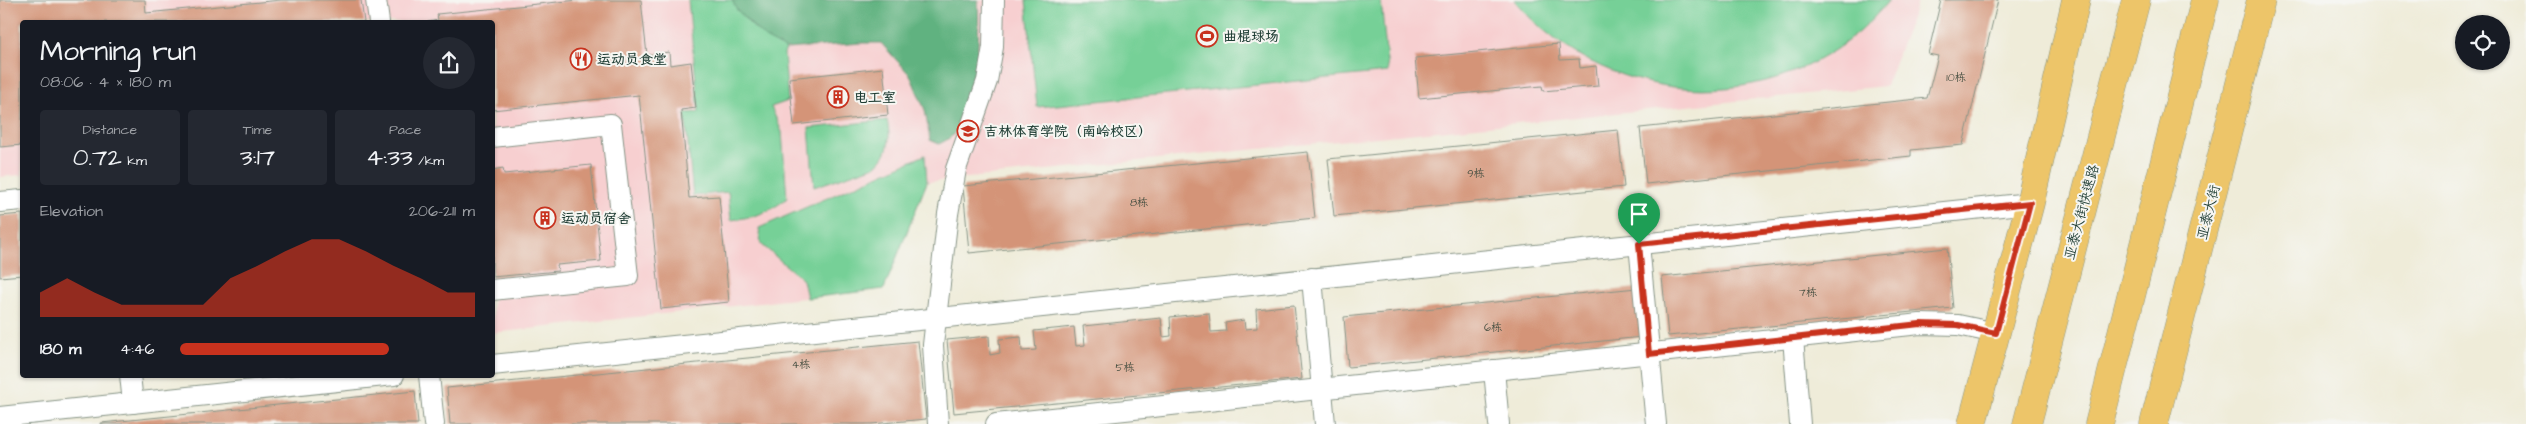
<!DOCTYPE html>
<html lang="en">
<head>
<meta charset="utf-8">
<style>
	:root { --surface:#171b24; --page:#242831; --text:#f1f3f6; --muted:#9ea1a6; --accent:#c8321e }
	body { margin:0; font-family:"Architects Daughter","LXGW WenKai TC",sans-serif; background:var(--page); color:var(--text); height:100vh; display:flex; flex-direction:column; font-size:19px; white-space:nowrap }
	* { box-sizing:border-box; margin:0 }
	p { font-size:16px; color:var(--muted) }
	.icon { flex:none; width:28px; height:28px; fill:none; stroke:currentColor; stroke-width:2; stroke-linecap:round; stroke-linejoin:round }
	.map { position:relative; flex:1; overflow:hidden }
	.sheet { position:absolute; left:20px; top:20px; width:475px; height:358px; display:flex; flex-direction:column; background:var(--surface); border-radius:5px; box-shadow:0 1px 4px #0004 }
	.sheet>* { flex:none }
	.fabs { position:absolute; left:2455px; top:15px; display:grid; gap:10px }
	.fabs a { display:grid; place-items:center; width:55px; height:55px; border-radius:50%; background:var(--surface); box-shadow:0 1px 4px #0004; font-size:25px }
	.pin { position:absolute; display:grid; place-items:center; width:42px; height:42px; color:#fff; margin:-51px -21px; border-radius:50% 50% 50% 0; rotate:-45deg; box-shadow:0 0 5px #0007 }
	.pin .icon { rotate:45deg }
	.round { display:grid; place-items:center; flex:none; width:52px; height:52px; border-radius:26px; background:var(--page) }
	.summary { display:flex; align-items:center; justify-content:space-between; height:85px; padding:0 20px }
	h1 { font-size:28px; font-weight:600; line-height:38px }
	.stats { display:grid; grid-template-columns:repeat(3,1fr); gap:8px; height:85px; padding:5px 20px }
	.stats div { display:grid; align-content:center; border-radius:5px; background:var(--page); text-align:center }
	.stats b { font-size:25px; font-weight:600 }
	.stats small { font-size:14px; font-weight:400 }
	.stats p { font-size:14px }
	.chart { height:140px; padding:10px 20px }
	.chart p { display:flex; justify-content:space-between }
	.chart svg { width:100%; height:90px; margin-top:5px; fill:var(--accent); opacity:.7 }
	ul { padding:0 20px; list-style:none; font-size:16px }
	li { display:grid; grid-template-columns:80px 60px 1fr; align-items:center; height:38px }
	li i { height:12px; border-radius:6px; background:var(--accent) }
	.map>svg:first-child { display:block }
	.built { fill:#f7cfd0 }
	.green { fill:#76d097; stroke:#4a8666 }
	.forest { fill:#60b280; stroke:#40785a }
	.building { fill:#d49478 }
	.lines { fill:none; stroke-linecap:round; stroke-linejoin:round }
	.service-casing { stroke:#879486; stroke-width:22 }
	.primary-casing { stroke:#879486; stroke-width:29 }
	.trunk-casing { stroke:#879486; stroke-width:29 }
	.service { stroke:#fff; stroke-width:20 }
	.primary { stroke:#edc569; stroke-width:28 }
	.trunk { stroke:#edc569; stroke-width:28 }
	.route-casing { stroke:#fff; stroke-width:10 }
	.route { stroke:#c8321e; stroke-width:6 }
	.labels { text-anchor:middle; stroke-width:4; stroke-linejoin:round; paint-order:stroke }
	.number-label { font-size:11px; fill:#4c5345 }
	.poi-label { font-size:14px; font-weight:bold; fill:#1f3d34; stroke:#f6f6f2; text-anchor:start }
	.street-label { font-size:14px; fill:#1f3d34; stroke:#f6f6f2 }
</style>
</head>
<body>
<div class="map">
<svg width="2526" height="424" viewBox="0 0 2526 424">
	<rect width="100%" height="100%" fill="#f6f6f2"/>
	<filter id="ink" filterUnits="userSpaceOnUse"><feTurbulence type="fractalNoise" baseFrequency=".02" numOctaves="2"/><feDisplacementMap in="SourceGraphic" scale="10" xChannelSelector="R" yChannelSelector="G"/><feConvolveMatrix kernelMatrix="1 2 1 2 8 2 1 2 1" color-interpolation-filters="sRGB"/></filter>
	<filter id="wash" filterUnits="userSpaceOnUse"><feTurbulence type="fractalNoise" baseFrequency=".0096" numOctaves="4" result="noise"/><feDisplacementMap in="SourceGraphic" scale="20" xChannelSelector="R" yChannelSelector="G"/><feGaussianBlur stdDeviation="1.12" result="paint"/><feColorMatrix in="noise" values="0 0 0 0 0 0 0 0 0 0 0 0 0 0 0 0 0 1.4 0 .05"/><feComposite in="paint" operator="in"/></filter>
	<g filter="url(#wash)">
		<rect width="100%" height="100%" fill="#efecd9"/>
		<polygon class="built" points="0,0 1918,0 1886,86 928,182 884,289 493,333 492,22 22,22 22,175 0,177"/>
		<g class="green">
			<path d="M688,0H732C743,22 764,38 786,49L784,54L788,101L771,107L782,132L787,198C769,213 755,217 731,220L728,192L693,196L685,113L699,112Z"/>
			<polygon points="1026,0 1381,0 1388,72 1037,107"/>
			<path d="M1514,0H1889C1794,121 1610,116 1514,0Z"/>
			<path d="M887,120C891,138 890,154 875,166L814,187L809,128Z"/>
			<polygon points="925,155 927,182 884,289 807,298 803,280 761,244 759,228"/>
		</g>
		<path class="forest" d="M732,0H978C980,40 978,103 952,136C949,139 943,142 939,144L930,140L925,110L910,75L881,43H861L786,49L765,38L737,10Z"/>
		<g id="blocks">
			<g class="building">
				<polygon points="0,0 145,0 146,13 281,0 361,0 364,22 22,22 22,145 0,147"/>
				<polygon points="641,0 647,55 669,52 670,65 691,62 696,108 681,110 689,198 719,196 729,302 661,309 639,95 492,110 492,22 428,22 438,20 437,14 578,0"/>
				<polygon points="1941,0 1998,0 1963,145 1911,150 1911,156 1646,184 1640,128 1927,98 1938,56 1928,54"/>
				<polygon points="1559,44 1560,60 1579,59 1580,68 1596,66 1598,86 1543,91 1542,86 1419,98 1415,58"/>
				<polygon points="883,68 888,115 794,125 789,78"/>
				<polygon points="1618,130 1624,187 1334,216 1328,159"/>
				<polygon points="1308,152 1315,218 969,253 963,186"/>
				<polygon points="591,165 601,261 557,265 558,271 492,277 492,170 503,168 504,174"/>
				<polygon points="22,214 22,275 0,277 0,216"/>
				<polygon points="1947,248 1953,308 1668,336 1662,277"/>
				<polygon points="1637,288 1642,337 1348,367 1344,317"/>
				<polygon points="1294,305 1302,379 954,413 947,340 989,336 990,355 1000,353 999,339 1021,337 1022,351 1036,350 1034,331 1074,327 1076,346 1085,345 1083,326 1161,318 1163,337 1171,336 1170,317 1209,313 1211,332 1226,331 1225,323 1244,320 1245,329 1257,328 1256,309"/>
				<polygon points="918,341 926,419 872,424 450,424 447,388"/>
				<polygon points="415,391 418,424 101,424 101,423"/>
			</g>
		</g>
	</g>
	<g filter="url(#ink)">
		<use href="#blocks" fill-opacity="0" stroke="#879486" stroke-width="1"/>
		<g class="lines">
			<g class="service-casing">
				<g id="service">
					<polyline points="376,0 379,22"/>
					<polyline points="492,137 611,124 628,276 492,290"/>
					<polyline points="0,202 22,200"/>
					<polyline points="1639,244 1656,424"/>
					<polyline points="1312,278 1325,424"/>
					<polyline points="1793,338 1800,424"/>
					<polyline points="492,365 2030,203"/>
					<polyline points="1494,370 1499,424"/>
					<polyline points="130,375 133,403"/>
					<polyline points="429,375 434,424"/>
					<polyline points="0,417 394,375"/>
					<polyline points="938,424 933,345 948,214 956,169 987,81 993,47 994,0"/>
					<polyline points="996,424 1920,324 1958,325 1996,333"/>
				</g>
			</g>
			<g class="primary-casing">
				<g id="primary">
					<polyline points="1972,424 2030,203 2076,0"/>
					<polyline points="2154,424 2261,0"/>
				</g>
			</g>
			<g class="trunk-casing">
				<g id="trunk">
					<polyline points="2027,424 2136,0"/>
					<polyline points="2099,424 2205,0"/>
				</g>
			</g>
			<use href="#service" class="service"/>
			<use href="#primary" class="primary"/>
			<use href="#trunk" class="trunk"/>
		</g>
	</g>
	<g class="lines" filter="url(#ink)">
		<g class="route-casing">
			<polygon id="route" points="2030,203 1996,333 1958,325 1920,324 1649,354 1639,244"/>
		</g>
		<use href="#route" class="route"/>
	</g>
	<defs>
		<g id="stadium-ring" transform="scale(1.125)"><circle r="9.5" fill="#f6f6f2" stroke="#c8321e" stroke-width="1.5"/><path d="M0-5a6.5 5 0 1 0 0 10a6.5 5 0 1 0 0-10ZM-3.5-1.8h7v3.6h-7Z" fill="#c8321e"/></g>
		<g id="restaurant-ring" transform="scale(1.125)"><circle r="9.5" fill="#f6f6f2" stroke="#c8321e" stroke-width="1.5"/><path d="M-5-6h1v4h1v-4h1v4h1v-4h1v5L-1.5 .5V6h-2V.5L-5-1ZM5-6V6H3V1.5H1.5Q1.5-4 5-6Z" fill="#c8321e"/></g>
		<g id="building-ring" transform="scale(1.125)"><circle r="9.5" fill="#f6f6f2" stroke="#c8321e" stroke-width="1.5"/><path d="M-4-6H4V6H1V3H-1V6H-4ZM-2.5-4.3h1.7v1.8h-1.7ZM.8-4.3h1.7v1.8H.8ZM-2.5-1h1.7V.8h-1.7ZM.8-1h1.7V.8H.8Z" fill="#c8321e"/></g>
		<g id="university-ring" transform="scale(1.125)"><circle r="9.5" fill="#f6f6f2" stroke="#c8321e" stroke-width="1.5"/><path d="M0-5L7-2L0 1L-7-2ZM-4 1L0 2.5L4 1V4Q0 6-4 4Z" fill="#c8321e"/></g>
	</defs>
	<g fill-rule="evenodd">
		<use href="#stadium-ring" x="1207" y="36"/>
		<use href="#restaurant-ring" x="581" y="59"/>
		<use href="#building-ring" x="838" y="97"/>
		<use href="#university-ring" x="968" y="131"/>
		<use href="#building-ring" x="545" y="218"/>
	</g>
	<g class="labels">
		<g class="number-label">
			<text x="1956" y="81">10栋</text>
			<text x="1476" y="177">9栋</text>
			<text x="1139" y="206">8栋</text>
			<text x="1808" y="296">7栋</text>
			<text x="1493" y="331">6栋</text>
			<text x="801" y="368">4栋</text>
			<text x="1125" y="371">5栋</text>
		</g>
		<g class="poi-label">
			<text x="1223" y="41">曲棍球场</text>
			<text x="597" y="64">运动员食堂</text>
			<text x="854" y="102">电工室</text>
			<text x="984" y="136">吉林体育学院（南岭校区）</text>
			<text x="561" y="223">运动员宿舍</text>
		</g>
		<g class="street-label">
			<text transform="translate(2081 212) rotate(-75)" y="5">亚泰大街快速路</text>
			<text transform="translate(2208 212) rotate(-76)" y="5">亚泰大街</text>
		</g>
	</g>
</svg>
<div class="fabs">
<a><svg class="icon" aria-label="locate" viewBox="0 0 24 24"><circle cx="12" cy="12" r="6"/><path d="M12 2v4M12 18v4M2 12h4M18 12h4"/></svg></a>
</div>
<div class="pin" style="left:1639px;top:244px;background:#1e9e55"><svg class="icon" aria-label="arrive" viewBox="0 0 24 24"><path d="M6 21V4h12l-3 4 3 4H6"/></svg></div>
<section class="sheet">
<div class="summary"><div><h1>Morning run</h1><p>08:06 · 4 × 180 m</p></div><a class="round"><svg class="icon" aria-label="share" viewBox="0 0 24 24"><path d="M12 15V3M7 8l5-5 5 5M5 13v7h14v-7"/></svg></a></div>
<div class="stats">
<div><p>Distance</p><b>0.72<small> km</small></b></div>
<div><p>Time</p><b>3:17</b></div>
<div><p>Pace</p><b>4:33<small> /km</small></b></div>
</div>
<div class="chart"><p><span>Elevation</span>206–211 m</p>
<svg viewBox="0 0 160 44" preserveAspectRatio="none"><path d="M0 44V32L10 25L20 32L30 38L40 38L50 38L60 38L70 25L80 19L90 12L100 6L110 6L120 12L130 19L140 25L150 32L160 32V44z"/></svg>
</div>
<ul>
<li><b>180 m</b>4:46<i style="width:71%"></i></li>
</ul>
</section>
</div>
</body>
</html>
